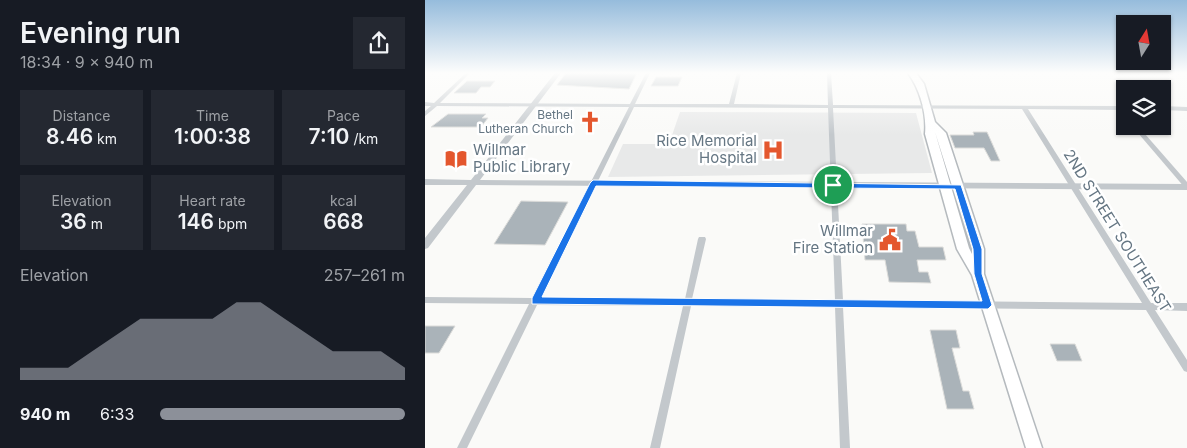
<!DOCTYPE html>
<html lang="en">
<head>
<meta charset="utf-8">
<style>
	:root { --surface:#171b24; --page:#242831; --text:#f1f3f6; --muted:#9ea1a6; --accent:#8c9099 }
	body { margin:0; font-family:Inter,sans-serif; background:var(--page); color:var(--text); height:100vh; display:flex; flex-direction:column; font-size:19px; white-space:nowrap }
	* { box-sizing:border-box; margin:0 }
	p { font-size:16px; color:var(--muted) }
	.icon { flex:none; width:28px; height:28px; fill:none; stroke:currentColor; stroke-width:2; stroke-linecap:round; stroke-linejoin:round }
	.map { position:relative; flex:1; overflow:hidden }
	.details { display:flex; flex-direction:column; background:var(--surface); width:425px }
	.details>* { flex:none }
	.needle { width:32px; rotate:11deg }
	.fabs { position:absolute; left:691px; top:15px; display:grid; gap:10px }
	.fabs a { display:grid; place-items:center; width:55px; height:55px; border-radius:0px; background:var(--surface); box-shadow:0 1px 4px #0004; font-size:25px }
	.pin { position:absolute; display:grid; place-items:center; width:42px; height:42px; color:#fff; margin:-21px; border:2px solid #fff; border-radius:50%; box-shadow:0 1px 5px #0007 }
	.round { display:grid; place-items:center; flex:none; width:52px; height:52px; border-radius:0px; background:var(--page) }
	.overview { display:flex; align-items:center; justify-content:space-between; height:85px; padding:0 20px }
	h1 { font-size:28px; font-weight:600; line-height:38px }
	.metrics { display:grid; grid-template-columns:repeat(3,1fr); gap:8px; height:85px; padding:5px 20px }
	.metrics div { display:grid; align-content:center; border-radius:0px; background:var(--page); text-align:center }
	.metrics b { font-size:21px; font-weight:600 }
	.metrics small { font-size:14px; font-weight:400 }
	.metrics p { font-size:14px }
	.chart { height:140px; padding:10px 20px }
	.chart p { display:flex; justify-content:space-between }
	.chart svg { width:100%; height:90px; margin-top:5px; fill:var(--accent); opacity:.7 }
	ul { padding:0 20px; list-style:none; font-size:16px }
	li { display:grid; grid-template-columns:80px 60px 1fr; align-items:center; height:38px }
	li i { height:12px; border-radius:6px; background:var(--accent) }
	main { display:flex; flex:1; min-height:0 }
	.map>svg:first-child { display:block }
	.built { fill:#e8e9e9 }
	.building { fill:#aab3b9; stroke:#dcdcda }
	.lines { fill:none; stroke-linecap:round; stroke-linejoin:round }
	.primary-casing { stroke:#b5babe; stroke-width:3 }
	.minor { fill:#c3c8cc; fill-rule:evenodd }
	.tertiary { fill:#c3c8cc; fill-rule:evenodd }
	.primary { fill:#fff; fill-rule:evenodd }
	.route { fill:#1a73e8; stroke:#fff; fill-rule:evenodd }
	.labels { text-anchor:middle; stroke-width:5; stroke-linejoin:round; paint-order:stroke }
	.far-poi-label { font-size:12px; fill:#657683; stroke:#fff; text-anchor:end }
	.poi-label { font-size:15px; fill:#657683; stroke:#fff; text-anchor:end }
	.street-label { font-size:15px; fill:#657683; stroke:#fff }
</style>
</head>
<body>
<main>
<section class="details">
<div class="overview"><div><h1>Evening run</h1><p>18:34 · 9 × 940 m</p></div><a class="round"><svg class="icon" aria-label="share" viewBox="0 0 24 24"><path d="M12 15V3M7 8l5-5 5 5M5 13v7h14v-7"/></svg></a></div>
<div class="metrics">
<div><p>Distance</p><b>8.46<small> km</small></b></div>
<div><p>Time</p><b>1:00:38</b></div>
<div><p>Pace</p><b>7:10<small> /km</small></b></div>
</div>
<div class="metrics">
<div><p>Elevation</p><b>36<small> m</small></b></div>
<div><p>Heart rate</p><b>146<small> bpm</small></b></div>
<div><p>kcal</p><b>668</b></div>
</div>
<div class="chart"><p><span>Elevation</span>257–261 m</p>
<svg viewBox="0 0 160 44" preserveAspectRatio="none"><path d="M0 44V38L10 38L20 38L30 30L40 22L50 14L60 14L70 14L80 14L90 6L100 6L110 14L120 22L130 30L140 30L150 30L160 38V44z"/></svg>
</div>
<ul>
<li><b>940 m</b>6:33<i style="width:100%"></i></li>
</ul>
</section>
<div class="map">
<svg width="762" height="448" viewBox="0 0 762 448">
	<rect width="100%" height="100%" fill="#fafaf8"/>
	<polygon class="built" points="255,112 491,113 507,173 183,177 198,144 244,144"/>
	<g class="building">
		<polygon points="141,73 212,73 204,89 132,85"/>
		<polygon points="231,77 257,77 253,86 226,86"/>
		<polygon points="42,81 70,81 65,87 56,87 51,93 29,93"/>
		<polygon points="23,114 61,114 57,118 63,118 56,127 6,127"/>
		<polygon points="548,132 562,132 575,161 566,161 559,148 530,148 525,135 549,135"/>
		<polygon points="96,201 143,202 120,245 69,244"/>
		<polygon points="437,224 481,224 482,231 490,231 494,247 518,247 521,260 492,260 494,272 503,272 506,283 464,282 460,260 440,260"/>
		<polygon points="0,326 30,326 14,353 0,353"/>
		<polygon points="505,330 531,330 535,348 527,348 538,391 544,391 549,409 522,409"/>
		<polygon points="625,344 650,344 657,361 632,361"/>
	</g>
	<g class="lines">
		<g class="primary-casing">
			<path id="primary" d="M483,73H491L499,84L510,122L521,133L559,249V274L617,448H601L547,275L532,249L500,134C502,114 495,89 483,73ZM510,132L547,249V254L544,248Z"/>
		</g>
		<g class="minor">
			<path d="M41,73H45L15,103L205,104L221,73H225L210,104H304L312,73H316L309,104L403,105L402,73H406L408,105L700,106V110L603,109L726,303H762V311L730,310L762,360V372L759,371L721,310L418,307L425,448H415L410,307L266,306L235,448H225L258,306L112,305L42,448H32L104,304L0,303V297L107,298L204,107L12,106L0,116V111L6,106H0V102L9,103ZM209,107L403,108L410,300L267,299L281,239L280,237H274L273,239L260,299L116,298ZM408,108L597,109L717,303L418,300Z"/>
			<polygon points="738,106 762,107 762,111 738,110"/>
			<polygon points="707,126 713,126 762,182 762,188 760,188"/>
		</g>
		<polygon class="tertiary" points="130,73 136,73 55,180 762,184 762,190 51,185 3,248 0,249 0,238 42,185 0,185 0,179 46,180"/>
		<use href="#primary" class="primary"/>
	</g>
	<linearGradient id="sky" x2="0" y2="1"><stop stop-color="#96bcdc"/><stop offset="0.54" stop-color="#fdfdfc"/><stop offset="1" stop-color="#fdfdfc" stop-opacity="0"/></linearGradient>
	<rect width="762" height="135" fill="url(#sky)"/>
	<path class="route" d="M168,180L536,185L557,249V274L567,305L563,309L107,304V298L165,183ZM171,186L530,189L548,249L549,274L557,301L117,297Z"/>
	<defs>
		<g id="church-bare" transform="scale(1.725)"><path d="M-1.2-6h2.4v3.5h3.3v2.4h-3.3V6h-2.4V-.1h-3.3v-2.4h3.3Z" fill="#e4572e" stroke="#fff" stroke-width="2.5" paint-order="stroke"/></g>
		<g id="hospital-bare" transform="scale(1.725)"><path d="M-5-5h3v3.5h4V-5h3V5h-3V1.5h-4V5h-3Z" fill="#e4572e" stroke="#fff" stroke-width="2.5" paint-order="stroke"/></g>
		<g id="library-bare" transform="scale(1.725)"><path d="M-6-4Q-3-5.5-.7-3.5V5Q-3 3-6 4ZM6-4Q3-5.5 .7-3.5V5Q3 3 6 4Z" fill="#e4572e" stroke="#fff" stroke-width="2.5" paint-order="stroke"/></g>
		<g id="civic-bare" transform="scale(1.725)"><path d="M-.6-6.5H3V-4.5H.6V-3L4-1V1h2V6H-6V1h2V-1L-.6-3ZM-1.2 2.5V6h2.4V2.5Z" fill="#e4572e" stroke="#fff" stroke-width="2.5" paint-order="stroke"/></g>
	</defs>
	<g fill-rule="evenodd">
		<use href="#church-bare" x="165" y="122"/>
		<use href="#hospital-bare" x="348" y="150"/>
		<use href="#library-bare" x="31" y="159"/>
		<use href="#civic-bare" x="465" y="240"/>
	</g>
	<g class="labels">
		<g class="far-poi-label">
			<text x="148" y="119">Bethel<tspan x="148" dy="14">Lutheran Church</tspan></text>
		</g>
		<g class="poi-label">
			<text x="332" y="146">Rice Memorial<tspan x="332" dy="17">Hospital</tspan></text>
			<text x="48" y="155" text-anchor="start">Willmar<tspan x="48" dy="17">Public Library</tspan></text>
			<text x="448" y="236">Willmar<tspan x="448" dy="17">Fire Station</tspan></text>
		</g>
		<g class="street-label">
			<text transform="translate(692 231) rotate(58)" y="5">2ND STREET SOUTHEAST</text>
		</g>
	</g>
</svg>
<div class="fabs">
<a><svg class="needle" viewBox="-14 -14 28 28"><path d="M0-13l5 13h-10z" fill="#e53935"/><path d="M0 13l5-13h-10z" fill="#9ea1a6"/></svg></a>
<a><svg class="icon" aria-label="layers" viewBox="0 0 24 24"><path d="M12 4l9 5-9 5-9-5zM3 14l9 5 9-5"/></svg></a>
</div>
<div class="pin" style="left:408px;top:185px;background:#1e9e55"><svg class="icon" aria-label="arrive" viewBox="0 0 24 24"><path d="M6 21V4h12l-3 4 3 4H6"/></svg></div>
</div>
</main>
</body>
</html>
